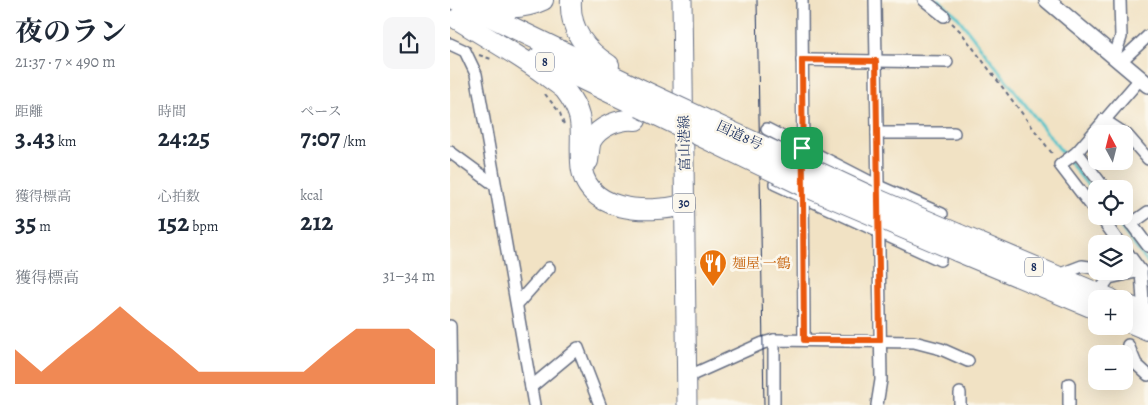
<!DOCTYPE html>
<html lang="ja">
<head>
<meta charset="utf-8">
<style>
	:root { --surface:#fff; --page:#f6f6f7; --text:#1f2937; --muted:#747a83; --accent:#ea580c }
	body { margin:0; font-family:Alegreya,"Noto Serif JP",serif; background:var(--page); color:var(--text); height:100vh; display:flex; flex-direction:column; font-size:19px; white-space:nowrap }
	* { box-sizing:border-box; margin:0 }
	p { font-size:16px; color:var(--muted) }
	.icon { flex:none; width:28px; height:28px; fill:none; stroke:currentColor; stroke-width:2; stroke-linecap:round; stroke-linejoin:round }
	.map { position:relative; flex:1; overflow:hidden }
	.details { display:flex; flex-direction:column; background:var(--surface); width:450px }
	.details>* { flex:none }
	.needle { width:32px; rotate:353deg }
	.fabs { position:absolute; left:638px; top:125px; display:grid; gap:10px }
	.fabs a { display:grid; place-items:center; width:45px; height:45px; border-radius:10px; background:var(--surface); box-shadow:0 5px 20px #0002; font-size:25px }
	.pin { position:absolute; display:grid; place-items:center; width:42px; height:42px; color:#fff; margin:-21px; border-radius:10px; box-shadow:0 2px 8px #0006 }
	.round { display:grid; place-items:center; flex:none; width:52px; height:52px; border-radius:10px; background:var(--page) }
	.overview { display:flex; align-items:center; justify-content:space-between; height:85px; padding:0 15px }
	h1 { font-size:28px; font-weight:700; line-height:38px }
	.metrics { display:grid; grid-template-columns:repeat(3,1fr); gap:8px; height:85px; padding:5px 15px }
	.metrics div { display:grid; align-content:center }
	.metrics b { font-size:25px; font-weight:700 }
	.metrics small { font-size:14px; font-weight:400 }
	.metrics p { font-size:14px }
	.chart { height:140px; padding:10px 15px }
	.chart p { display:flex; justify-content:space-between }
	.chart svg { width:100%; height:90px; margin-top:5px; fill:var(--accent); opacity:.7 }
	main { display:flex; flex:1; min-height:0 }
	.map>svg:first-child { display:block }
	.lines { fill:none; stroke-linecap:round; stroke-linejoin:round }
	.stream { stroke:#55c3ca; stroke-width:3 }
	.minor-casing { stroke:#666e82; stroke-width:14 }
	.tertiary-casing { stroke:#666e82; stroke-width:18 }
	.primary-casing { stroke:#666e82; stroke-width:21 }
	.trunk-casing { stroke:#666e82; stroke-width:22 }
	.path { stroke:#666e82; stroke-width:2; stroke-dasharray:4 4; stroke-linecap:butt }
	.minor { stroke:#fff; stroke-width:11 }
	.tertiary { stroke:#fff; stroke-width:15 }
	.primary { stroke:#fff; stroke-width:19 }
	.trunk { stroke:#fff; stroke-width:20 }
	.tram { stroke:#1b2f5e; stroke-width:1 }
	.trunk-bridge-casing { stroke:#666e82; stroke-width:22; stroke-linecap:butt }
	.trunk-bridge { stroke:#fff; stroke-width:20 }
	.route-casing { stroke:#fff; stroke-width:10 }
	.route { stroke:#ea580c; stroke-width:6 }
	.labels { text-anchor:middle; stroke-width:5; stroke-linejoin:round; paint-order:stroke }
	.shield { fill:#fbf7ec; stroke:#5e6b89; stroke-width:1 }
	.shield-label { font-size:12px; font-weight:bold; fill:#1b2f5e }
	.street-label { font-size:14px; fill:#1b2f5e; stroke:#fbf7ec }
	.food-label { font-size:14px; fill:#c56008; stroke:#fbf7ec; text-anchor:start }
</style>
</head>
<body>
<main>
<section class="details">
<div class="overview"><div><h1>夜のラン</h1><p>21:37 · 7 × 490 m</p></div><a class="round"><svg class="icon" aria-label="share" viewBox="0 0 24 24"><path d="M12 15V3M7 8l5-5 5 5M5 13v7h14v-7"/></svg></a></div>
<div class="metrics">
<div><p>距離</p><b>3.43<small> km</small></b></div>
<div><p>時間</p><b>24:25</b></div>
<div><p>ペース</p><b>7:07<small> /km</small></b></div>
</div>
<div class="metrics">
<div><p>獲得標高</p><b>35<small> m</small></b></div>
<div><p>心拍数</p><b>152<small> bpm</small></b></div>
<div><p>kcal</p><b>212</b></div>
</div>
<div class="chart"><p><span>獲得標高</span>31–34 m</p>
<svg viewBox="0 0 160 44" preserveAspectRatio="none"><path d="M0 44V27L10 38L20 27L30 17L40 6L50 17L60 27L70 38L80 38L90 38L100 38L110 38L120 27L130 17L140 17L150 17L160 27V44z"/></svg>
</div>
</section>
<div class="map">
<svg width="698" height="405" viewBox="0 0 698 405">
	<rect width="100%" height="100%" fill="#fbf7ec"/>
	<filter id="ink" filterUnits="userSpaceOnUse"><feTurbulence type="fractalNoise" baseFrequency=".02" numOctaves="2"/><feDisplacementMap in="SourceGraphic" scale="10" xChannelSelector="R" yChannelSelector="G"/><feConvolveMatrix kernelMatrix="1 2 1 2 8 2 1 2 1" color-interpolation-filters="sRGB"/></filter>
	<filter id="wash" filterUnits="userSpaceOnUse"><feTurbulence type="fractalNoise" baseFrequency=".0096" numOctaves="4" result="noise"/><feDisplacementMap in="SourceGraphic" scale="20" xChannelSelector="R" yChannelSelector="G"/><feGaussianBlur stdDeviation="1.12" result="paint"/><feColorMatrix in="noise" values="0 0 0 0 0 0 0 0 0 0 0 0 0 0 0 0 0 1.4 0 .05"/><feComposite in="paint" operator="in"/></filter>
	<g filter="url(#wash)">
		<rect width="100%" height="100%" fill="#f1e2c4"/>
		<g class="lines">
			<g class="stream">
				<polyline points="488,0 506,15 615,156"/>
				<polyline points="619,161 646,196"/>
				<polyline points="662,216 698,263"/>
			</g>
		</g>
	</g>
	<g filter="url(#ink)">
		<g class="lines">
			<g class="minor-casing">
				<g id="minor">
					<polyline points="352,0 354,339"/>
					<polyline points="425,0 431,380 427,405"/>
					<polyline points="474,0 494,16"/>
					<polyline points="0,44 15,51 26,74 84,405"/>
					<polyline points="664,58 671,37 670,0"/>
					<polyline points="352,60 497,62"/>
					<polyline points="670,62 698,36"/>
					<polyline points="654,120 677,135 698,159"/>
					<polyline points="317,129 428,186 492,214"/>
					<polyline points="427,133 504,133"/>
					<polyline points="0,152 45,185"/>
					<polyline points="627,152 655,189"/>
					<polyline points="325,184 490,260"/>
					<polyline points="646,212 610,165 627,152 691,78"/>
					<polyline points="674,214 698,246"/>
					<polyline points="650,216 670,244"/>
					<polyline points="681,224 698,212"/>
					<polyline points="674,248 691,271 693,301"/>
					<polyline points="606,276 632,266 646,268"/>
					<polyline points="654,296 654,285 659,278 691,271"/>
					<polyline points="67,304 99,268"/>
					<polyline points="0,326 1,405"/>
					<polyline points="324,340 324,405"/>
					<polyline points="678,345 686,364 698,375"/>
					<polyline points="237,377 313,343 324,340 464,342 491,349 518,361"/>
					<polyline points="619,384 619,405"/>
					<polyline points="81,387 128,348 150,405"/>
					<polyline points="510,393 510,405"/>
				</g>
			</g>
			<g class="tertiary-casing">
				<polyline id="tertiary" points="597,0 698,85"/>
			</g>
			<g class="primary-casing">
				<polyline id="primary" points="232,0 237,405"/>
			</g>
			<g class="trunk-casing">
				<g id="trunk">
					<polyline points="6,0 194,91"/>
					<path d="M121,0C119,29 135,50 159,65"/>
					<path d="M28,1C51,8 70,11 93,0"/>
					<path d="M7,19C37,38 69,55 97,76C103,81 110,85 115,90C137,119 129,129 131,162C133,213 197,214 234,205"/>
					<polyline points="88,58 190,107"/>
					<path d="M138,161C139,155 139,146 141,141C149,126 171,118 186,120"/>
					<polyline points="508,234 661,299"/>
					<polyline points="507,251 646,309"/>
					<polyline points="674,304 698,314"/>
					<polyline points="674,320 698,330"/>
				</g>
			</g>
			<g class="path">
				<polyline points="502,23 511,32 604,156"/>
				<polyline points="29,55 44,60"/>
				<polyline points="95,94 110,113 115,128"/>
			</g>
			<use href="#minor" class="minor"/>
			<use href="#tertiary" class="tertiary"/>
			<use href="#primary" class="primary"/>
			<use href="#trunk" class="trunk"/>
			<polyline class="tram" points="307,0 314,405"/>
			<g class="trunk-bridge-casing">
				<g id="trunk-bridge">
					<polyline points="194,91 422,197 508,234"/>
					<polyline points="190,107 352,185 507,251"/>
				</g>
			</g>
			<use href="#trunk-bridge" class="trunk-bridge"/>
		</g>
	</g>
	<g class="lines" filter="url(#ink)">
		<g class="route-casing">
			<polygon id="route" points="352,60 426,61 430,340 354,340"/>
		</g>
		<use href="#route" class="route"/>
	</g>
	<defs>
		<g id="restaurant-pin" transform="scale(1.4375)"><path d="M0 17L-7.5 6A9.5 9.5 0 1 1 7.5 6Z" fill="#e8710a" stroke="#fbf7ec"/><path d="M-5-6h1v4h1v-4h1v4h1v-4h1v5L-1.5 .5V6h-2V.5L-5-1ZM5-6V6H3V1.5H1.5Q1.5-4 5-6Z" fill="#fff"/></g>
	</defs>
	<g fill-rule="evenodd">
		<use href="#restaurant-pin" x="263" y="263"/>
	</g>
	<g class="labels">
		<g class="shield">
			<rect x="86" y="52.5" width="18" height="19" rx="4"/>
			<rect x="223" y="193.5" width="22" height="19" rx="4"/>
			<rect x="575" y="257.5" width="18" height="19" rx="4"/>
		</g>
		<g class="shield-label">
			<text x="95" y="66">8</text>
			<text x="234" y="207">30</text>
			<text x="584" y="271">8</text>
		</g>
		<g class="street-label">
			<text transform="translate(290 135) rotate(25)" y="5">国道8号</text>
			<text transform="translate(234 143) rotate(-91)" y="5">富山港線</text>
		</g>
		<g class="food-label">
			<text x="282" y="268">麺屋 一鶴</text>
		</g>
	</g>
</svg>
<div class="fabs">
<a><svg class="needle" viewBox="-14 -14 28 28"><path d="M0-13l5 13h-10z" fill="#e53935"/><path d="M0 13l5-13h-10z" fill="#747a83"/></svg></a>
<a><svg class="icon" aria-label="locate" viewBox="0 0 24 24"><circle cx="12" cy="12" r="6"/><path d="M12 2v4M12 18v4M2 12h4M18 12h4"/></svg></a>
<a><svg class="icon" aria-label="layers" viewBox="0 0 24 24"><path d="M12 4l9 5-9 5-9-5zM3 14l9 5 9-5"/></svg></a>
<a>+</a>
<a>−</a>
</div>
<div class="pin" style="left:352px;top:148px;background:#1e9e55"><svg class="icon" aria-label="arrive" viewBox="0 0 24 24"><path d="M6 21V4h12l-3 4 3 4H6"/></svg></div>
</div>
</main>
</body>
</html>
